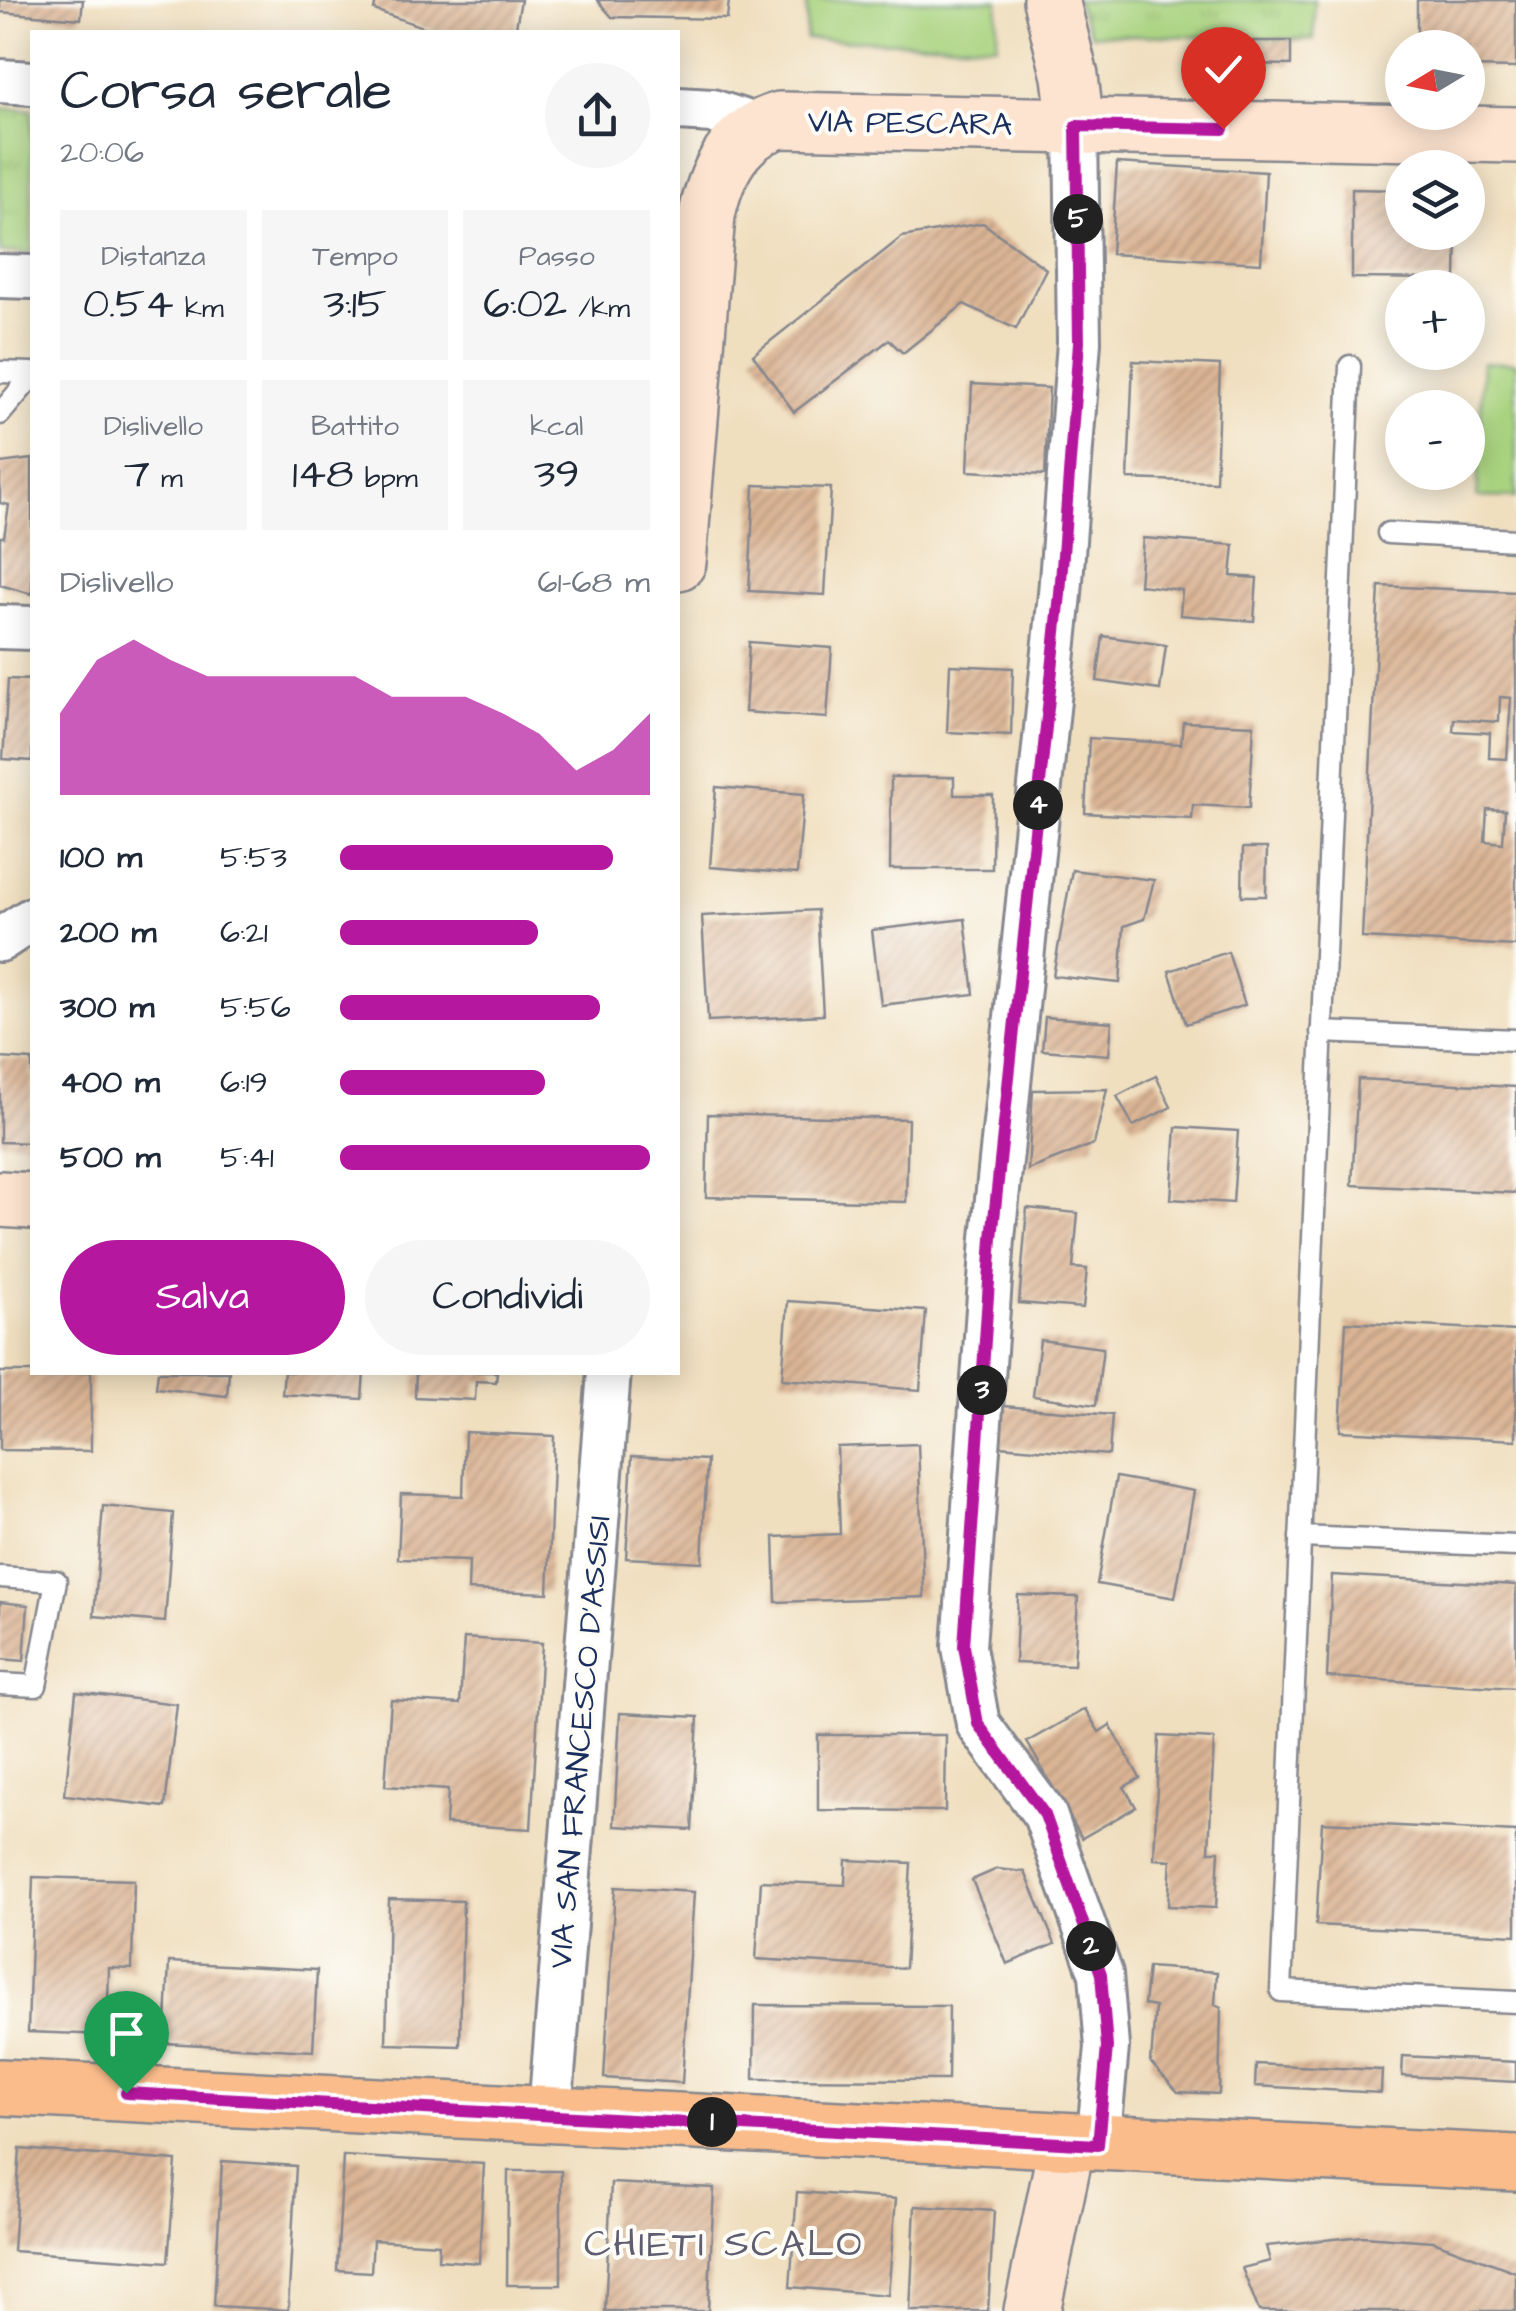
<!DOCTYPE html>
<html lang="it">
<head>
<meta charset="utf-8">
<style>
	:root { --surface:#fff; --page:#f6f6f7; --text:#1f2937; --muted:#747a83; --accent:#b5179e }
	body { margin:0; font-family:"Architects Daughter",sans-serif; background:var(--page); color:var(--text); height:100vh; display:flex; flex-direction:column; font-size:38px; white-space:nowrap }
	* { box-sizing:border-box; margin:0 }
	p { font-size:32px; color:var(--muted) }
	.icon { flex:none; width:55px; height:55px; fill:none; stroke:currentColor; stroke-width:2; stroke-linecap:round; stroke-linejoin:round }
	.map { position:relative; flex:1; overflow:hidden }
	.details { position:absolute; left:30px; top:30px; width:650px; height:1345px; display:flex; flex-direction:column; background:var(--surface); border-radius:0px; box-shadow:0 5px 25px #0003 }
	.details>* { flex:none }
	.needle { width:65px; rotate:260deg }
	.buttons { position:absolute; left:1385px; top:30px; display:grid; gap:20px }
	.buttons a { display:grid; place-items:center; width:100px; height:100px; border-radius:50%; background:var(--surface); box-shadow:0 5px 25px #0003; font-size:50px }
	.pin { position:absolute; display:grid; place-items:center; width:85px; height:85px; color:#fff; margin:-102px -42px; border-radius:50% 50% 50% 0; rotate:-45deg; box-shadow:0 0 10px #0007 }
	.pin .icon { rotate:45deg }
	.km { position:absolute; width:50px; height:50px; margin:-25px; border-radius:50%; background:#222; color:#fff; font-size:28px; line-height:50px; text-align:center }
	.round { display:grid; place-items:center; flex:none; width:105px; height:105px; border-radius:52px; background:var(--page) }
	.overview { display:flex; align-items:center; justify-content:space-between; height:170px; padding:0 30px }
	h1 { font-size:55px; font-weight:600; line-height:75px }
	.metrics { display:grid; grid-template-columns:repeat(3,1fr); gap:15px; height:170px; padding:10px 30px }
	.metrics div { display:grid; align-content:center; border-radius:0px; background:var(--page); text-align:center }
	.metrics b { font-size:42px; font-weight:600 }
	.metrics small { font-size:28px; font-weight:400 }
	.metrics p { font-size:28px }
	.chart { height:280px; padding:20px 30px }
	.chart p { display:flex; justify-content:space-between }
	.chart svg { width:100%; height:180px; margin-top:10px; fill:var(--accent); opacity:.7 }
	.cta { display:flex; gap:20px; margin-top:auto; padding:20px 30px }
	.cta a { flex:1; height:115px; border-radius:60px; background:var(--accent); color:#fff; font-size:40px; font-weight:600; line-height:115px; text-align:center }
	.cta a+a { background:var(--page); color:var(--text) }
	ul { padding:0 30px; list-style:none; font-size:32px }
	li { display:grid; grid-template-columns:160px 120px 1fr; align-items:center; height:75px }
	li i { height:25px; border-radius:12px; background:var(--accent) }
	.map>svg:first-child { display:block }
	.grass { fill:url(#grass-tufts); stroke:#62816e; stroke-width:2.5 }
	.garden { fill:#a9d37f; stroke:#62816e; stroke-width:2.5 }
	.building { fill:url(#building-hatch); fill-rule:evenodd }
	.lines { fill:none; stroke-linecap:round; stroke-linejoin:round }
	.lane-casing { stroke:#86878e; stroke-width:25 }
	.street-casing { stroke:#86878e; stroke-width:48 }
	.secondary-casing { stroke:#86878e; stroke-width:60 }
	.primary-casing { stroke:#86878e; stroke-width:60 }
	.lane { stroke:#fff; stroke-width:20 }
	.street { stroke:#fff; stroke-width:42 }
	.secondary { stroke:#fde4d0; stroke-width:55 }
	.primary { stroke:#f9bc8a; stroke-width:55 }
	.route-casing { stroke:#fff; stroke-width:20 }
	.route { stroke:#b5179e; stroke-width:12 }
	.labels { text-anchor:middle; stroke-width:8; stroke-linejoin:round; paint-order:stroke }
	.street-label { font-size:32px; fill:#1b2f5e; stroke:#fdfcf7 }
	.quarter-label { font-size:38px; letter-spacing:2.5px; fill:#5f5e71; stroke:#fdfcf7 }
</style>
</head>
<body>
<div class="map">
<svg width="1516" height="2311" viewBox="0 0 1516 2311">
	<defs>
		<pattern id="grass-tufts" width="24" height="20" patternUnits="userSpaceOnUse" patternTransform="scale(2.5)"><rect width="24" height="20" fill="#a9d37f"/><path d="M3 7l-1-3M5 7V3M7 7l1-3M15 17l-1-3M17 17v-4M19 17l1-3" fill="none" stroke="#91b570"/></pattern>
		<pattern id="building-hatch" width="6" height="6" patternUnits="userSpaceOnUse" patternTransform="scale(2.5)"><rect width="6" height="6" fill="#dcb595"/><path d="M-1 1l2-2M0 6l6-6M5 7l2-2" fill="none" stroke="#b2947d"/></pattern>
	</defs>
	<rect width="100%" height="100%" fill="#fdfcf7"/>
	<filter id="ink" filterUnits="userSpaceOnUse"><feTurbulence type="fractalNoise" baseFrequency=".01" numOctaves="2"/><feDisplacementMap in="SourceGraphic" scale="20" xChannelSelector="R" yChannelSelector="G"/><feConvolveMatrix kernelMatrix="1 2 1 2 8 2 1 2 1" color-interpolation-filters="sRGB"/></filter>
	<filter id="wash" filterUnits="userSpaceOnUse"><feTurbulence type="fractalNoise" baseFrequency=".0048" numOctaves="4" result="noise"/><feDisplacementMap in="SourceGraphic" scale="40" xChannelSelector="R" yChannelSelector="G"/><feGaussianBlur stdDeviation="2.25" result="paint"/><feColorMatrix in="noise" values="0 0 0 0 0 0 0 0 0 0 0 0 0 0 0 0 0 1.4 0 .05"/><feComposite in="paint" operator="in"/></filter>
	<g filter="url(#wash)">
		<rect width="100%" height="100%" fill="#f0dfbf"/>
		<g class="grass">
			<polygon points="1075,0 1314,0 1314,40 1091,34"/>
			<polygon points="0,108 32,110 32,253 0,252"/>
		</g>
		<g class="garden">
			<polygon points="807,0 998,0 997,45 806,39"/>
			<polygon points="1483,362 1516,363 1516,498 1477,497"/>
		</g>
		<g id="blocks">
			<g class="building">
				<polygon points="0,0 83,0 81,19 0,12"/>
				<polygon points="376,0 521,0 515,32 437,32 374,10"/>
				<polygon points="597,0 729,0 727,19 612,17"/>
				<polygon points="1417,0 1516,0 1516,68 1468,67 1468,48 1417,48"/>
				<polygon points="1253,41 1291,41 1291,65 1252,64"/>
				<polygon points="1117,163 1266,172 1261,263 1111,254"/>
				<polygon points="1352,189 1402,190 1402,232 1457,232 1456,279 1352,278"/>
				<polygon points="983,223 1046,269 1016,329 964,304 903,353 889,340 794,412 753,355 902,237"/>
				<polygon points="1133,361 1220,365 1216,482 1128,479"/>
				<polygon points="972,384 1049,388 1045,475 968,471"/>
				<polygon points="32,459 32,594 0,585 0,537 4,537 9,505 0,503 0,463"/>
				<polygon points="754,485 831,488 825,595 749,591"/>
				<polygon points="1143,538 1234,545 1231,576 1257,578 1254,621 1180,615 1182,590 1139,585"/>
				<path d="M1379,586L1516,592V946L1362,938ZM1500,697L1511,698L1507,759L1489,758L1490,733L1453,731L1454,719L1499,722ZM1487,809L1505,810L1503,843L1485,841Z"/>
				<polygon points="1103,636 1166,645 1160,690 1097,681"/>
				<polygon points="749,642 832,648 827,718 745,712"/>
				<polygon points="950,665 1013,668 1011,735 947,732"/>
				<polygon points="8,679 32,680 32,761 3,759"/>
				<polygon points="1183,722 1254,725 1249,808 1193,805 1192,819 1085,813 1089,738 1181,744"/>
				<polygon points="891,777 954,777 954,795 993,795 992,869 890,869"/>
				<polygon points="716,787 804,794 797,874 710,867"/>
				<polygon points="1243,848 1267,848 1266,896 1242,896"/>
				<polygon points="1072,870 1154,880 1144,919 1124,926 1120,983 1053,976"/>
				<polygon points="817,910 823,1015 708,1021 702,916"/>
				<polygon points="965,919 974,994 881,1005 872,930"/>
				<polygon points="1228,952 1245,1005 1186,1024 1169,971"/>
				<polygon points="1045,1017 1112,1022 1109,1055 1042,1050"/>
				<polygon points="0,1058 32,1060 32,1143 0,1142"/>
				<polygon points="1156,1076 1171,1107 1133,1126 1117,1096"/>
				<polygon points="1358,1079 1516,1087 1516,1193 1352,1185"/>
				<polygon points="1107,1089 1094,1144 1028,1170 1033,1090"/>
				<polygon points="708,1114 908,1119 906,1202 706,1197"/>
				<polygon points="1176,1127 1238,1131 1233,1203 1171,1199"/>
				<polygon points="1027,1208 1078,1213 1073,1268 1087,1269 1083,1308 1019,1303"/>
				<polygon points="788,1301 926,1311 920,1390 782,1379"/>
				<polygon points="1346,1322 1516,1331 1516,1440 1340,1431"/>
				<polygon points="1040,1340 1103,1348 1096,1405 1033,1396"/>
				<polygon points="0,1372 91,1372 91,1451 0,1450"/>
				<polygon points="158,1372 229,1372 227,1396 156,1388"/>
				<polygon points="284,1372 364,1372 362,1399 282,1394"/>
				<polygon points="416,1372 497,1372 496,1382 476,1381 475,1400 415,1397"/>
				<polygon points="1003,1406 1112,1415 1109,1455 1000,1446"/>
				<polygon points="465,1432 554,1436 548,1593 468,1590 469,1561 398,1559 401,1494 463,1496"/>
				<polygon points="918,1444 924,1597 776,1602 774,1537 840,1534 837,1447"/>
				<polygon points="632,1456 707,1460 702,1562 626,1558"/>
				<polygon points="1116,1477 1194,1491 1175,1598 1097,1584"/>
				<polygon points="103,1506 173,1513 165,1622 94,1616"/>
				<polygon points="1332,1575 1516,1585 1516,1688 1327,1677"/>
				<polygon points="1018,1595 1078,1597 1074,1665 1015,1663"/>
				<polygon points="0,1602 28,1605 24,1661 0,1659"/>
				<polygon points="464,1638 542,1643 531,1829 446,1824 448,1790 385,1786 391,1700 460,1704"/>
				<polygon points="76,1692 177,1704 165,1807 65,1795"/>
				<polygon points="1085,1709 1099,1732 1110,1725 1140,1778 1124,1787 1136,1807 1082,1838 1027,1742"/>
				<polygon points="620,1713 698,1717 692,1830 614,1826"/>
				<polygon points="818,1735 946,1735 945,1811 818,1810"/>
				<polygon points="1159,1736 1214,1739 1209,1851 1219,1851 1216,1908 1168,1906 1171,1860 1154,1859"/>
				<polygon points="1322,1822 1516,1832 1516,1935 1316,1925"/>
				<polygon points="846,1860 911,1863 905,1968 756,1959 761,1881 845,1885"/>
				<polygon points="997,1869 1025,1872 1055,1944 1007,1964 972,1880"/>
				<polygon points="33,1877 134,1880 132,1969 109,1968 107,2035 28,2032"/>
				<polygon points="615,1887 694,1892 682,2083 604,2078"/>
				<polygon points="389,1899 463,1901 460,2046 386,2044"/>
				<polygon points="169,1962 317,1970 313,2051 165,2043"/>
				<polygon points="1148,1967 1217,1972 1215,2005 1221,2008 1219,2094 1178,2092 1151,2063 1155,2007 1144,2005"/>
				<polygon points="755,2005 949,2006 948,2080 754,2079"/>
				<polygon points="1403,2056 1516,2062 1516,2082 1402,2076"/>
				<polygon points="1256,2064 1382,2070 1381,2093 1255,2086"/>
				<polygon points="20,2149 176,2161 168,2262 13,2251"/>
				<polygon points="343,2156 484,2164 479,2263 438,2260 439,2244 373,2240 371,2272 337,2270"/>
				<polygon points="222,2161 296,2166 288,2310 214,2306"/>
				<polygon points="508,2171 561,2171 561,2285 507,2285"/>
				<polygon points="611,2183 714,2188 708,2311 605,2311"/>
				<polygon points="797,2192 896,2199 888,2295 790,2287"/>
				<polygon points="915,2206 994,2211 988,2311 910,2311"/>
				<polygon points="1363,2236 1433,2241 1516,2272 1516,2311 1259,2311 1242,2268 1270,2261 1266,2246"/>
			</g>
		</g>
	</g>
	<g filter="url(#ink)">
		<use href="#blocks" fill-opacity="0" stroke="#86878e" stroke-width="2.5"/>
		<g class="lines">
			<g class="lane-casing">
				<g id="lane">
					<polyline points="1350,366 1281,1991 1516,2002"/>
					<polyline points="0,372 32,373"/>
					<polyline points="0,414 32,376"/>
					<polyline points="1388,533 1516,540"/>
					<polyline points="1321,1032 1516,1040"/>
					<polyline points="1300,1537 1516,1546"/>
					<polyline points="0,1577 56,1581 36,1686 0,1684"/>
				</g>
			</g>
			<g class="street-casing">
				<g id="street">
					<polyline points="0,81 32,83"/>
					<polyline points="678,109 712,111 758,126"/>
					<polyline points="1076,126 1079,342 1060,594 993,1238 964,1647 978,1724 1045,1815 1101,1974 1107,2047 1098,2145"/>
					<polyline points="0,276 32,277"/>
					<polyline points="0,627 32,628"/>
					<polyline points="0,940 32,919"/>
					<polyline points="550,2112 609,1372"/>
				</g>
			</g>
			<g class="secondary-casing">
				<g id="secondary">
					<polyline points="1051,0 1070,76 1076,126"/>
					<path d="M678,562L707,215C716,172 735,133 780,120L1516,135"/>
					<polyline points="0,1199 32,1201"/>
					<polyline points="1032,2311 1067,2143"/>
				</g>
			</g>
			<g class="primary-casing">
				<polyline id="primary" points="0,2087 1516,2163"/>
			</g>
			<use href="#lane" class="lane"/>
			<use href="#street" class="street"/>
			<use href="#secondary" class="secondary"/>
			<use href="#primary" class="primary"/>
		</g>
	</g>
	<g class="lines" filter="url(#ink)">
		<g class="route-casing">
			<polyline id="route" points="126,2093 1098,2145 1107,2047 1101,1974 1045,1815 978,1724 964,1646 992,1238 1060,594 1079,342 1076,126 1223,129"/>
		</g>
		<use href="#route" class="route"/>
	</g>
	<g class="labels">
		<g class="street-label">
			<text transform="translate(910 122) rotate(1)" y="11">VIA PESCARA</text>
			<text transform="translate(579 1742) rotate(-85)" y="11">VIA SAN FRANCESCO D'ASSISI</text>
		</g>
		<g class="quarter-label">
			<text x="724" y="2256">CHIETI SCALO</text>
		</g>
	</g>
</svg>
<div class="buttons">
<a><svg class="needle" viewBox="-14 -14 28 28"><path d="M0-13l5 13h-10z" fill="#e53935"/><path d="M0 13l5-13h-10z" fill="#747a83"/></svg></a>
<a><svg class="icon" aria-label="layers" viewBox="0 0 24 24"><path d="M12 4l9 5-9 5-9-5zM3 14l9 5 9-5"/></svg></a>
<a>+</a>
<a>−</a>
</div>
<div class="pin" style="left:126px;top:2093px;background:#1e9e55"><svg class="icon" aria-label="arrive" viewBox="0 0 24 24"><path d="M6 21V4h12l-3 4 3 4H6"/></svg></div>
<div class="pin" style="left:1223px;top:129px;background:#d93025"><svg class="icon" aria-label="check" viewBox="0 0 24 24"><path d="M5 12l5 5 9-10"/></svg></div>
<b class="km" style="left:712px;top:2122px">1</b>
<b class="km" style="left:1091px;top:1946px">2</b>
<b class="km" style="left:982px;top:1390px">3</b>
<b class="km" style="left:1038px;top:805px">4</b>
<b class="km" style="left:1078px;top:219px">5</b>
<section class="details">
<div class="overview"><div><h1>Corsa serale</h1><p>20:06</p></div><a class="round"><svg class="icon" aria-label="share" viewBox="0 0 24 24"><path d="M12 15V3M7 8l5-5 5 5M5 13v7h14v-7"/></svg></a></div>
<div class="metrics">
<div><p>Distanza</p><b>0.54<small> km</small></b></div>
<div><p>Tempo</p><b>3:15</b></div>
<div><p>Passo</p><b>6:02<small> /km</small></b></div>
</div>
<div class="metrics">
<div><p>Dislivello</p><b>7<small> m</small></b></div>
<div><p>Battito</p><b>148<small> bpm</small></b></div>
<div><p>kcal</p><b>39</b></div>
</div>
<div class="chart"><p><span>Dislivello</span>61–68 m</p>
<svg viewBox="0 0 160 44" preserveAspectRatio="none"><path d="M0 44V24L10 11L20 6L30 11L40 15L50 15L60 15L70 15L80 15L90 20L100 20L110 20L120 24L130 29L140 38L150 33L160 24V44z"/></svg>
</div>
<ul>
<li><b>100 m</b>5:53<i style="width:88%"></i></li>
<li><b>200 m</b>6:21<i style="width:64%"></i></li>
<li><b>300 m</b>5:56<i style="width:84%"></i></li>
<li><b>400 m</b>6:19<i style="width:66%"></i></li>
<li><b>500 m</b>5:41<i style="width:100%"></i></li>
</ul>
<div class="cta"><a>Salva</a><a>Condividi</a></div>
</section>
</div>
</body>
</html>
